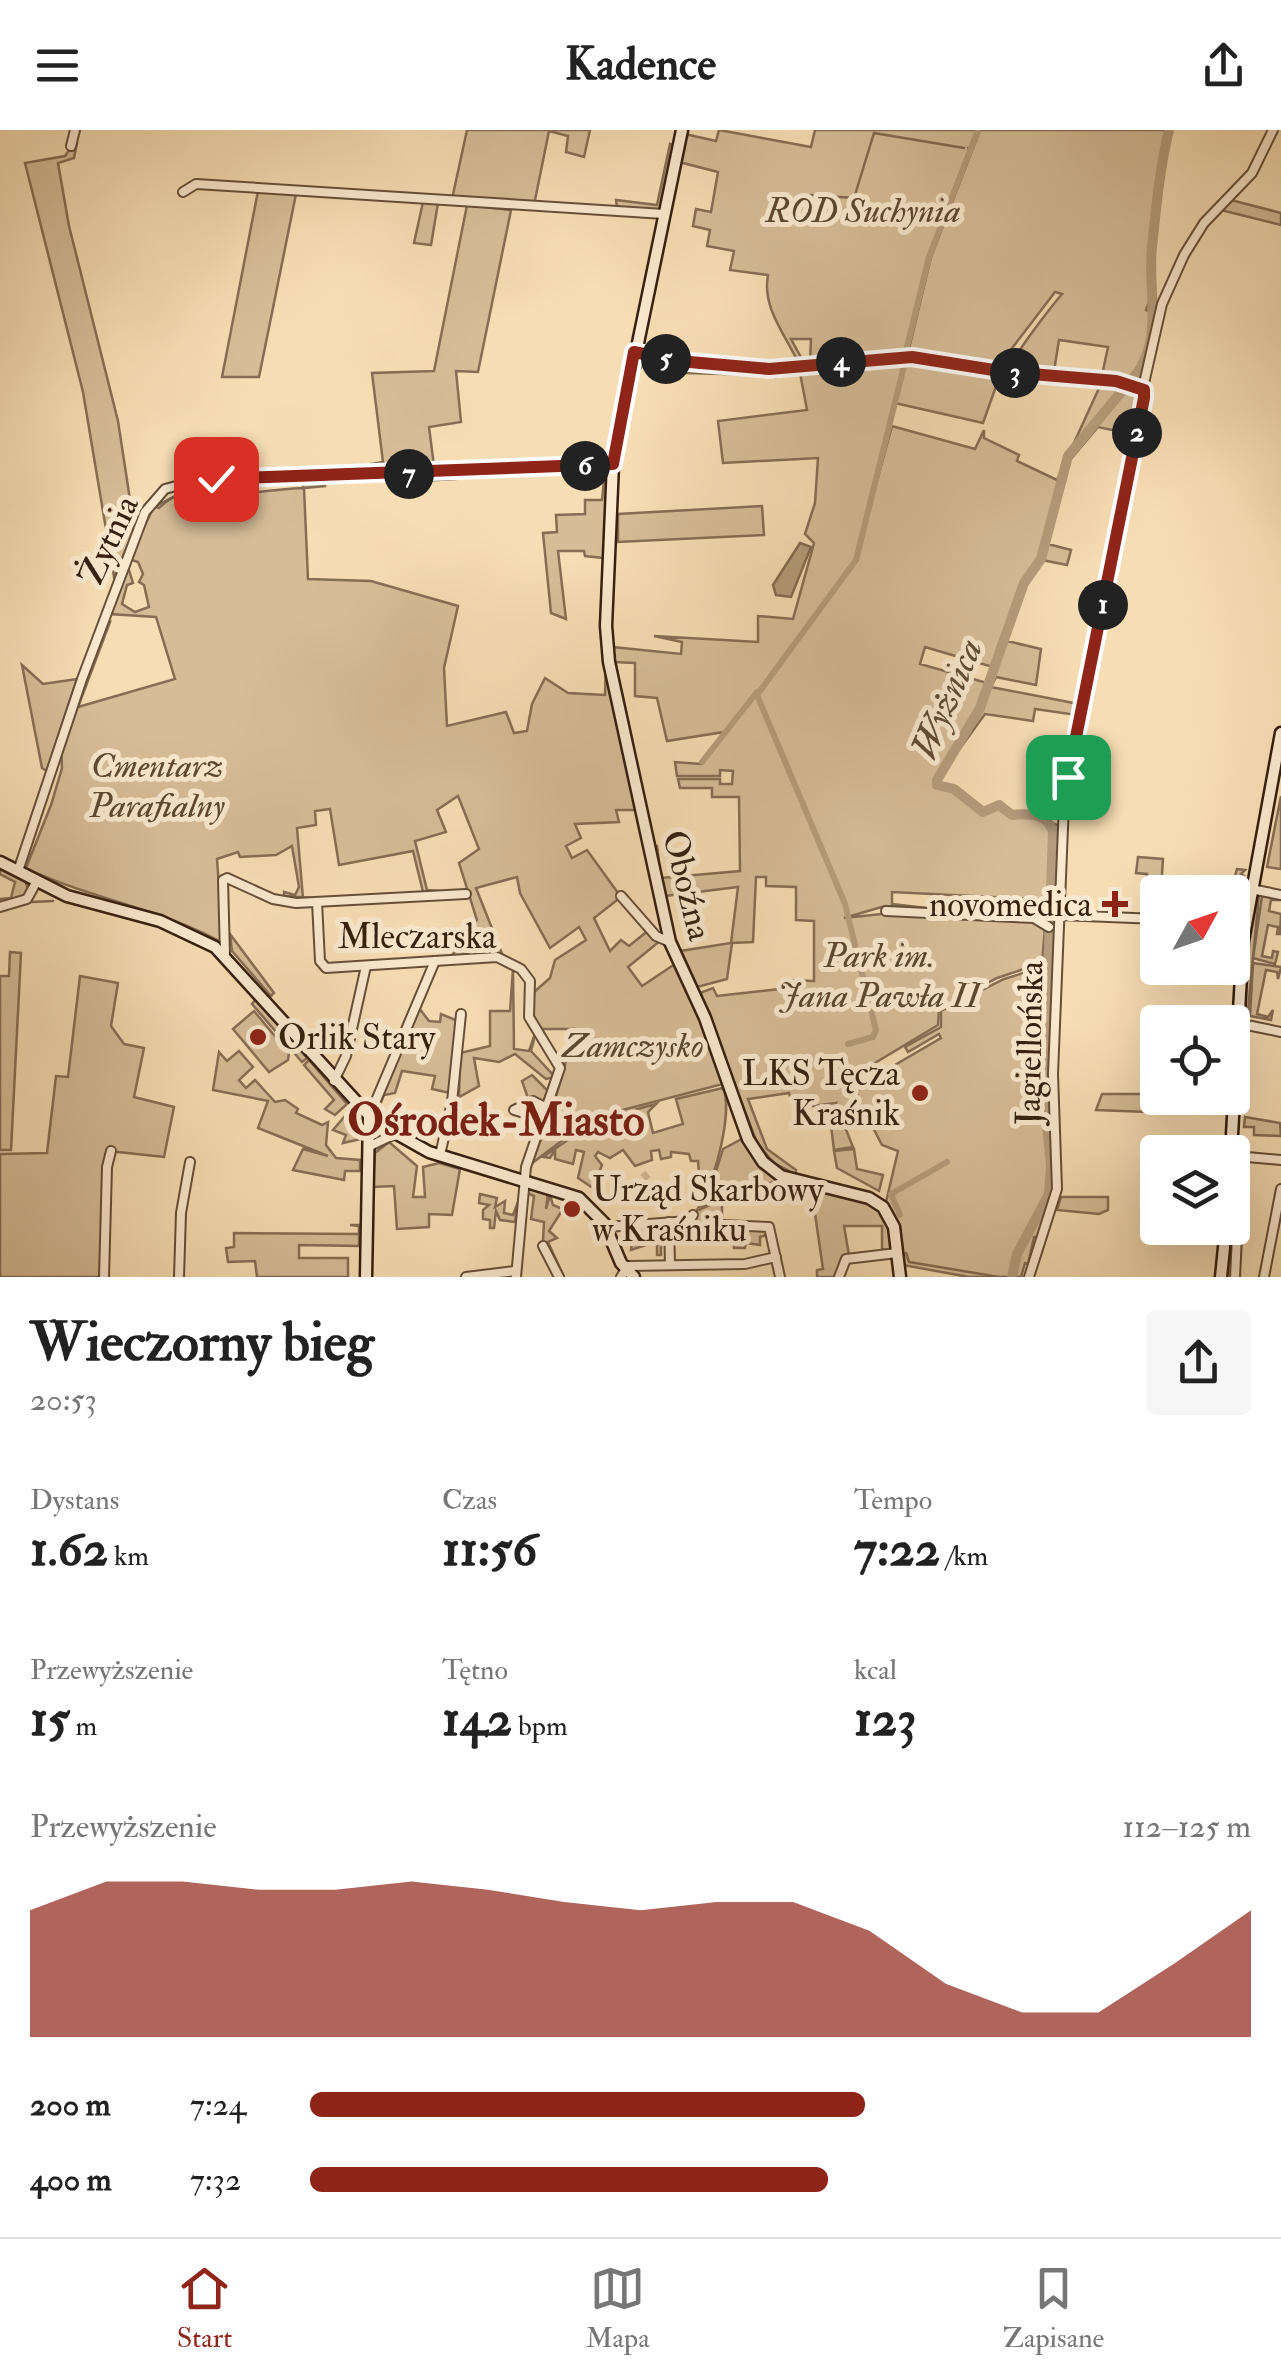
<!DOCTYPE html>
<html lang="pl">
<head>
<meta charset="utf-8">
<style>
	:root { --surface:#fff; --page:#f6f6f6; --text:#222; --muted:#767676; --line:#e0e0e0; --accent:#8f2418 }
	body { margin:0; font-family:"IM FELL Double Pica",serif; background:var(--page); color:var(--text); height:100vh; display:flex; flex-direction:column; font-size:38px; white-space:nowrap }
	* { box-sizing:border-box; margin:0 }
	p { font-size:32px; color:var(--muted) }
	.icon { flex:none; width:55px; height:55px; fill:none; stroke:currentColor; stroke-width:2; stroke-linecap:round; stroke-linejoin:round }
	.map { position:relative; height:1147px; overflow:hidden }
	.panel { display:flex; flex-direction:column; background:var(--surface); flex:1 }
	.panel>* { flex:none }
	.needle { width:65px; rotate:50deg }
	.controls { position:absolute; left:1140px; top:745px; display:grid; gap:20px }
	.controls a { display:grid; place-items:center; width:110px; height:110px; border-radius:10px; background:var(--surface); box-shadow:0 10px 40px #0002; font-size:50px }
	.pin { position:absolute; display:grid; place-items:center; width:85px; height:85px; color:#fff; margin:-42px; border-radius:20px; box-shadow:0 5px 15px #0006 }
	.km { position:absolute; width:50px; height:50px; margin:-25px; border-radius:50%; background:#222; color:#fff; font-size:28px; line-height:50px; text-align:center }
	.round { display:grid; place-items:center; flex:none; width:105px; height:105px; border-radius:10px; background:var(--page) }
	.summary { display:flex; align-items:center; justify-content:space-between; height:170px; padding:0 30px }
	h1 { font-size:55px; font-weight:700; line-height:75px }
	.stats { display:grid; grid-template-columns:repeat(3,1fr); gap:15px; height:170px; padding:10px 30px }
	.stats div { display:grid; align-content:center }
	.stats b { font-size:50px; font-weight:700 }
	.stats small { font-size:28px; font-weight:400 }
	.stats p { font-size:28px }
	.chart { height:280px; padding:20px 30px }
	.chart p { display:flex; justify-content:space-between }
	.chart svg { width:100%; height:180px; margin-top:10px; fill:var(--accent); opacity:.7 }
	ul { padding:0 30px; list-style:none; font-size:32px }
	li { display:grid; grid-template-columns:160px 120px 1fr; align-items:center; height:75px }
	li i { height:25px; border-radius:12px; background:var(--accent) }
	header { display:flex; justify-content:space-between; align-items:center; height:130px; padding:0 30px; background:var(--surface); font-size:45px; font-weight:700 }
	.menu { display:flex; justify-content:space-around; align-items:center; height:140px; border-top:2px solid var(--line); background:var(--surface); font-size:28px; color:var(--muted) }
	.menu a { display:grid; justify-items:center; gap:5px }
	.menu .current { color:var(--accent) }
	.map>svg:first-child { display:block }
	.green { fill:#d6bd98; stroke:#866e54; stroke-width:2.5; fill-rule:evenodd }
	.water { fill:#b59c7c; stroke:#826a50; stroke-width:2.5 }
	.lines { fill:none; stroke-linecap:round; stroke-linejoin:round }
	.stream { stroke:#826a50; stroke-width:2.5 }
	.canal { stroke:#b59c7c; stroke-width:6 }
	.river { stroke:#b59c7c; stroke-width:10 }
	.street-tunnel { stroke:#d0b793; stroke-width:8; stroke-dasharray:8 4; stroke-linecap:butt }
	.street-casing { stroke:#664e38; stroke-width:12 }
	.secondary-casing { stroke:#361f0f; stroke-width:15 }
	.street { stroke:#fae9ce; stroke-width:8 }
	.secondary { stroke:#fae9ce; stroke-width:10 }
	.route-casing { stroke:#fff; stroke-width:20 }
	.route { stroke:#8f2418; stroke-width:12 }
	.poi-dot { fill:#8f2418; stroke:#fae9ce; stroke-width:4 }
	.labels { text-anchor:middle; stroke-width:10; stroke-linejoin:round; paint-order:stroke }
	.park-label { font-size:35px; font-style:italic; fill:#5e4631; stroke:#fae9ce }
	.street-label { font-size:35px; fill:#361f0f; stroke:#fae9ce }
	.poi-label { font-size:35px; fill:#361f0f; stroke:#fae9ce; text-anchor:end }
	.water-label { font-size:38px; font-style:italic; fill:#624b35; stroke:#fae9ce }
	.district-label { font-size:45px; font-weight:bold; fill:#7a1f14; stroke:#fae9ce }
</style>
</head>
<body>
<header><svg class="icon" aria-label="menu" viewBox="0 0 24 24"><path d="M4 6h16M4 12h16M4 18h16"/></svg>Kadence<svg class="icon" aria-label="share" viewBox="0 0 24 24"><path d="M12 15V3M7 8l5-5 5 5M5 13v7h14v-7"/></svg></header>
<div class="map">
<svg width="1281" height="1147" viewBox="0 0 1281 1147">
	<rect width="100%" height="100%" fill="#f7ddb4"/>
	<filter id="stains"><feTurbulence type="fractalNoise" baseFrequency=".002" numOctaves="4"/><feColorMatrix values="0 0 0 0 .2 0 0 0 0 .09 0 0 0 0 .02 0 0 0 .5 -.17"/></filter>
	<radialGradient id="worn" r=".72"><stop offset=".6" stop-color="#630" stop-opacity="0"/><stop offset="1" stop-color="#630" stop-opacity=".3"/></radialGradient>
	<g class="green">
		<polygon points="467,0 590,0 584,27 566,22 568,6 549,1 534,75 452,69"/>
		<path d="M719,0L811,17L815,0H977L928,126L904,224L893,225L892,220L891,224L810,232L811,209H791L803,231L786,234L797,230C784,203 762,177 768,145L730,140L734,121L707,116L710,100L693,96L696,79L711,82L718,42L679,32L685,4L716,11Z"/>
		<path d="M980,0H1168L1149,122L1153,161L1146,180L1152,183L1143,235L1128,251L1089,245H1102L1108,217L1059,210L1054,241L1064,244L1010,239C1011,228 1051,177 1062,164L1055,162L1006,226L1004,237L908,223L931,127Z"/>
		<polygon points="74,13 77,13 74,28 58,33 69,96 118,291 129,363 134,401 114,447 83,262 25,33 65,26"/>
		<polygon points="670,14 674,15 660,80 617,77 616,70 657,75"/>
		<polygon points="258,61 296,64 259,247 222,247"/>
		<polygon points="1231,70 1281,83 1281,95 1221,80"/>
		<polygon points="423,72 438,73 431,115 414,113"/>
		<polygon points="467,75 511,80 478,242 456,241 461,292 429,297 434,336 448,334 449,338 371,341 371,334 383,332 372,243 434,241"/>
		<polygon points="642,226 757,242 776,242 768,245 683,243 642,236 636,244"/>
		<path d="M907,232L1000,245L983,293L895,273L865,395L892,296L975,319L984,300V308L1019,325L1017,331L1057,350L1100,256L1123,254L1141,266L1130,320L1132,304L1098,297L1070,330L1048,414L1071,420L1067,435L1042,430L1024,456L1007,511L1041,519L1036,555L996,547L991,557L1079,574L1084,560L1074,606L1077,585L1035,579L1033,591L985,584L937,650V655L954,659L984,682L999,675L1012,685L1032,683L1059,696L1055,796L1047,794L1051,770L892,762V774L944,780L885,776L844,788L910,781L1035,790L1045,798L1042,833L997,848L939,879L938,895L855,945L851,995L845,997L853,1017L834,1020L830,987L836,973L813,976L812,966L791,970L789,963L748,969L767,1019L796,1040L795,1044L774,1033L757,1013L700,863L713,858L717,866L788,858L789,850L814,851V791L796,790V757L766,756V747H756L753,812L732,813L727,849L697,857L671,799L680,821L731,813L738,757L665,766L670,793L653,717L657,716L661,748L740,741L739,667H712V658H680L678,649H720V654H732L733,641L720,640V646H677L675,632L701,634L724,602L667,611L657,568L635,566V533L614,532L634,619L612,517L681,524L682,512L654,506L758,512V486L793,489L814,413L805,404L815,373L818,328L723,333L718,291L807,280L800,243L777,247L782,241ZM925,517L993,537L987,553L920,534Z"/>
		<polygon points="589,338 608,339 604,428 585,426 584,421 558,421 566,489 551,483 543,403 557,402 556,385 585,384 585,370 602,370 605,342"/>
		<path d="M303,352H325V356L304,358L308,449L371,451L458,476L444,538L447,596L506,582L514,603L527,601L532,574L545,548L568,563L605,565L606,531L636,680H616L619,692L575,694L581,708L566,716L572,728L587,720L621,767L594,788L610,821L621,810L629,816L649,800L660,811L628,837L642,856L675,834L696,875L723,954L592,988L531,1034L551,984L575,899H541L530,885L533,863L550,848L555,830L586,810L579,797L550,818L520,763L517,747L476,758L503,826L451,827L477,790L459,733L479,719L458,666L437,680L446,702L415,711L427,760L440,761L423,762L413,721L339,735L330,679L315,681L316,695L297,698L303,768H313L284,766V762L295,765L299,757L292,716L276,725L240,727L238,722L217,729L223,813C160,778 90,769 26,738L51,675L62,638L61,617L106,493L110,492L78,577L175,549L156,487L110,484L128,437L133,453L127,455L122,474L135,482L149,477L144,455L139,452L143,444L138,432L129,429L154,376L159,378C185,351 217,366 249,363C267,361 284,359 303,358Z"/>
		<polygon points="762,376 764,405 618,412 618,384"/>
		<polygon points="22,535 43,554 77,549 47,641 42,638"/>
		<polygon points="1281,666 1281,739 1267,737"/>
		<polygon points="1138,727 1163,729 1161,759 1146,758 1147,744 1136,743"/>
		<polygon points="0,737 25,750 28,759 23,768 0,774 0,769 11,768 15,752 0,744"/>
		<polygon points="1237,739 1245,740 1241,744 1244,746 1237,781 1233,782 1232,762 1224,762 1220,750 1235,746"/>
		<polygon points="1256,765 1259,765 1247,891 1242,885 1246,820"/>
		<polygon points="1262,766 1281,770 1271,770 1269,781 1281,784 1280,804 1277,804 1278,797 1268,795 1262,826 1272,828 1273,821 1278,822 1275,834 1253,828"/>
		<polygon points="1047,799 1055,799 1050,909 1046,912 1050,914 1053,1066 1038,1107 1034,1107 1028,1134 1025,1133 1021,1147 969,1147 903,1135 899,1095 886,1072 898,1021 882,1015 857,967 859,956 941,908 939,904 908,922 905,917 941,897 941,881 1004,849 1043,837"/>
		<polygon points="230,804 274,863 271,866 232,821"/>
		<polygon points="10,822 21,823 11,1020 0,1020 0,846 9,846"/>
		<polygon points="1253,833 1281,837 1278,849 1277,842 1266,840 1257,884 1268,887 1273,880 1271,890 1250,886"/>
		<polygon points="513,839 514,919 529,921 537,898 531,921 555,947 546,949 515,924 499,932 474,928 479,956 459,967 460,923 490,916 490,881 510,881"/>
		<polygon points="80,846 118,853 111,896 124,914 144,918 134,967 174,977 164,1027 108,1021 102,1147 0,1147 0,1024 47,1023 56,946 68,947"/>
		<polygon points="256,869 307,928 302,932 252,874"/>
		<polygon points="419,878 429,891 440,892 441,884 458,891 450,963 432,959 435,946 402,941 395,963 384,965 377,982 375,979"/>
		<polygon points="254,881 289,923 288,930 269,942 233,899"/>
		<polygon points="239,921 253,937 239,950 246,958 255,950 275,972 285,970 298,979 296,983 322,995 328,992 326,1015 336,1028 360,1030 360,1041 345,1041 344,1050 293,1040 303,1019 328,1026 258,998 268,971 213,960 219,922 227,931"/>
		<polygon points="309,930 347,974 335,985 325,979 334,970 304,935"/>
		<polygon points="532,945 549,962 544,977 529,971 522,951"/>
		<path d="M723,958C733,979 716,1050 701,1069L698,1031H691L689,1024L671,1022V1027L661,1029L659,1020L651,1021L652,1030L635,1036L623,1020L610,1028L598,1022L595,1026L602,1035L593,1058L578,1048L584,1022L576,1020L573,1034L555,1029V1020L550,1028L543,1027L597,990L656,974L648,982L653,1003L683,994L676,969Z"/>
		<polygon points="1102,964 1154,964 1154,967 1148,968 1148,982 1096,980"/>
		<polygon points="352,978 363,990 361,1009 343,1013 346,1005 333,1000"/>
		<polygon points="1245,987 1280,993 1281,1006 1254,1005 1254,997 1244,997"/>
		<polygon points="742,1009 757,1033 779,1050 699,1077 709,1064 723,1019"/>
		<polygon points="389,1012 417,1036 413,1067 425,1067 423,1037 439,1033 460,1039 452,1085 429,1084 429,1097 397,1099 394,1056 373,1057 375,1023"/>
		<polygon points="854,1019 857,1039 883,1045 879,1061 837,1038 834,1021"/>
		<path d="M781,1052C818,1065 901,1058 891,1121L882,1119V1096H844L849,1125L841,1129L836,1147H817V1140L823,1139L812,1063L779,1055L722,1070V1088L709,1099L693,1095L695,1086L680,1088L737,1063Z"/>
		<polygon points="528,1056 548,1062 546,1079 550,1065 553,1075 563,1079 549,1101 557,1108 548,1112 564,1147 543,1111 544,1092 531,1089 534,1066 527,1063"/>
		<polygon points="480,1064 497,1068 495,1077 505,1071 504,1083 513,1085 518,1072 515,1092 500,1090 496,1081 494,1098 490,1098 490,1090 483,1089 483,1080 489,1075 479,1073"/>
		<polygon points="1061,1067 1108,1067 1108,1080 1099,1084 1057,1080"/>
		<polygon points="350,1095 359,1095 359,1116 299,1115 299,1128 348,1128 348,1147 257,1147 255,1131 228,1132 226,1118 234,1117 234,1103 359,1104 359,1096"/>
		<polygon points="728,1096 764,1097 770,1104 760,1107 760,1115 746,1113 745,1118 734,1118 734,1107 726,1106"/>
		<polygon points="661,1097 661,1125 657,1125 657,1105 652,1106 652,1113 631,1120 634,1098"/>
	</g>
	<polygon class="water" points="800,413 811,417 791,467 776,465 773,455"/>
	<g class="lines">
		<g class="stream">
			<polyline points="968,18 971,19"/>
			<polyline points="811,65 854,68 874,3 964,18"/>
			<polyline points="398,352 456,349"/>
			<polyline points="156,376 190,358 298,354"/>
			<polyline points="62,770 68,772"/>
			<polyline points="32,772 53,771"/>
			<polyline points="906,1123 909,1132 999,1147"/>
			<polyline points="1003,1147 1006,1147"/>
		</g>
		<g class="canal">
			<polyline points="906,221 929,127 978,0"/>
			<polyline points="702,632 757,562"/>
			<polyline points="848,914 873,907 876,900 845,774 757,565 856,430 905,232"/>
			<polyline points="900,1085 891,1064 947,1032"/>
		</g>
		<g class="river">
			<path d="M1130,251C1166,215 1147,161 1152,117C1156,79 1160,36 1169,0"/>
			<path d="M1012,1147L1017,1124L1049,1064L1051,1035L1044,965L1053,701C1046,683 1028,683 1012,685L999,675L983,682L954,659L937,655V650L980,578L1024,453L1041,429L1068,326L1127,255"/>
		</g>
		<polyline class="street-tunnel" points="643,1048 648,1044"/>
		<g class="street-casing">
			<g id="street">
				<polyline points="71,16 75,0"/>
				<polyline points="183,62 196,54 664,84"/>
				<polyline points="633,222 677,231 769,239 921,228 1006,242 1116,251 1144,259"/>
				<polyline points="18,741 82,549 145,382 165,359 202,349 613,334"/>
				<polyline points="1251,759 1281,765"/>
				<polyline points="621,766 656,806 670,812"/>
				<polyline points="317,772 320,831 326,838 497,827 521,839 530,851 529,887 560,938 526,1037 516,1147"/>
				<polyline points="0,777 27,769 37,751"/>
				<polyline points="886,781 1034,788 1049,797"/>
				<polyline points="1059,785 1158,789"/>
				<polyline points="225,825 223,750 227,748 273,769 296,773 466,764"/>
				<polyline points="1237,893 1281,902"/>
				<polyline points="334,951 346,926 366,836"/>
				<polygon points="533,971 543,976 541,982 536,981 534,986 514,980"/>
				<polyline points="369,987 435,831"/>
				<polyline points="368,1017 393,1005"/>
				<polyline points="440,1025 452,972 461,884"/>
				<polyline points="1236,1026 1281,1030"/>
				<polyline points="669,1092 670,1134"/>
				<polyline points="723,1095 769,1097 780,1147"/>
				<polyline points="607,1097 689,1091 693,1085"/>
				<polyline points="543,1116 559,1147"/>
				<polyline points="104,1147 107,1037 111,1021"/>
				<polyline points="179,1147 181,1083 190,1032"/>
				<polyline points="466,1147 515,1141"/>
				<polyline points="621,1147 628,1136 745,1134 776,1127"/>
				<polyline points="839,1147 846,1129 897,1123"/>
				<polyline points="1029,1147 1057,1059 1053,944 1064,673 1145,249 1162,174 1184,125 1204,93 1252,43 1273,0"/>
				<polyline points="1235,1147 1241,1026"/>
				<polyline points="1264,1147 1281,1059"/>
			</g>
		</g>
		<g class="secondary-casing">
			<g id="secondary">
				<polyline points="682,0 613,334 606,496 609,532 670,812 705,888 748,1009 763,1032 781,1046 869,1068 883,1077 894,1097 900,1147"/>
				<polyline points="0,732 67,766 160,791 215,817 374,991 429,1022 579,1068 604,1093 621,1133 634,1147"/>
				<polyline points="1231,1022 1243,811 1281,603"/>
				<polyline points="366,1147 369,987"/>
				<polyline points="1221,1147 1226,1098"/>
			</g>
		</g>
		<use href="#street" class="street"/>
		<use href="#secondary" class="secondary"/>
	</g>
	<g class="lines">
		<g class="route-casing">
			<polyline id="route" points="216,349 613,334 634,222 678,231 769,239 912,227 1006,242 1116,251 1144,260 1144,268 1068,647"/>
		</g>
		<use href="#route" class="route"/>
	</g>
	<g class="poi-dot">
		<path d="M1110 759h10v10h10v10h-10v10h-10v-10h-10v-10h10z"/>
		<circle cx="258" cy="907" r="10"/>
		<circle cx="920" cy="963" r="10"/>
		<circle cx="572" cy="1079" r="10"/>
	</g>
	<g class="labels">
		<g class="park-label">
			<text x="863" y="92">ROD Suchynia</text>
			<text x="157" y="647">Cmentarz<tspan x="157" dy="40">Parafialny</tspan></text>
			<text x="879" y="837">Park im.<tspan x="879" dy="40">Jana Pawła II</tspan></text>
			<text x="633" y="927">Zamczysko</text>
		</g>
		<g class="street-label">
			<text transform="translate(108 410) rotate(-65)" y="12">Żytnia</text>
			<text transform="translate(688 755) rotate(76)" y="12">Oboźna</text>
			<text x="417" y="818">Mleczarska</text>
			<text transform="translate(1029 913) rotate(-89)" y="12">Jagiellońska</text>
		</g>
		<g class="poi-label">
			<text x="1092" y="786">novomedica</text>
			<text x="278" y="919" text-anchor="start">Orlik Stary</text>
			<text x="900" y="955">LKS Tęcza<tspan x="900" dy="40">Kraśnik</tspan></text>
			<text x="592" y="1071" text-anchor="start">Urząd Skarbowy<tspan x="592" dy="40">w Kraśniku</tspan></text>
		</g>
		<g class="water-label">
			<text transform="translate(946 569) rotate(-67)" y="13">Wyżnica</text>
		</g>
		<g class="district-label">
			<text x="496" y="1005">Ośrodek-Miasto</text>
		</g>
	</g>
	<rect width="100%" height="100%" filter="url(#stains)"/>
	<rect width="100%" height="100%" fill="url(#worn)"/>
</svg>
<div class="controls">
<a><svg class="needle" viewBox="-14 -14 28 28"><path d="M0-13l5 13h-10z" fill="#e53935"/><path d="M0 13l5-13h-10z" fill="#767676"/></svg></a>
<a><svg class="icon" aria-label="locate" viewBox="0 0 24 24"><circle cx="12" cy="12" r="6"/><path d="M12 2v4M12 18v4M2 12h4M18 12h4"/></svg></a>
<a><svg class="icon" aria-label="layers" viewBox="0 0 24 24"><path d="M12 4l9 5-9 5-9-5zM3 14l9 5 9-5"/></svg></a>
</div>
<div class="pin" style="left:1068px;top:647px;background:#1e9e55"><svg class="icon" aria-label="arrive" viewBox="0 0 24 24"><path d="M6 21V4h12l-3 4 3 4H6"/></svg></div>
<div class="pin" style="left:216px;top:349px;background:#d93025"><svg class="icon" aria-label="check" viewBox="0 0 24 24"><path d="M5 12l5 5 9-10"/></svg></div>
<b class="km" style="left:1103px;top:475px">1</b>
<b class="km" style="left:1137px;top:303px">2</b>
<b class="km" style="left:1015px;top:243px">3</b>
<b class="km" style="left:841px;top:232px">4</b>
<b class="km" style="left:666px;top:229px">5</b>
<b class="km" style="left:585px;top:336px">6</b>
<b class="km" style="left:409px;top:344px">7</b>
</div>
<section class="panel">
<div class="summary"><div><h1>Wieczorny bieg</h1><p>20:53</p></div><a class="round"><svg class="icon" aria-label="share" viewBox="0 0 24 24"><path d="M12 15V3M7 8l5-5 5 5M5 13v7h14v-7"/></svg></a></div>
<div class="stats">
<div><p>Dystans</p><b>1.62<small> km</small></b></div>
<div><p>Czas</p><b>11:56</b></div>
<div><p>Tempo</p><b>7:22<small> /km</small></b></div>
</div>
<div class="stats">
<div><p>Przewyższenie</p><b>15<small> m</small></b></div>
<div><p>Tętno</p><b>142<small> bpm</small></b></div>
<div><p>kcal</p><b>123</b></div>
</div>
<div class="chart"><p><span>Przewyższenie</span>112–125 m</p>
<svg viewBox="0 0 160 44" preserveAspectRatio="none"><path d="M0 44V13L10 6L20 6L30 8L40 8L50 6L60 8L70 11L80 13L90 11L100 11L110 18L120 31L130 38L140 38L150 26L160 13V44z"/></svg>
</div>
<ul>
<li><b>200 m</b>7:24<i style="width:59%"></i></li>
<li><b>400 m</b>7:32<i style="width:55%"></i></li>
</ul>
</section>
<nav class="menu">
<a class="current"><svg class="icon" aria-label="home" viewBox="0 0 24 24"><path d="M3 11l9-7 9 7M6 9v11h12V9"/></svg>Start</a>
<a><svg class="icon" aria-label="map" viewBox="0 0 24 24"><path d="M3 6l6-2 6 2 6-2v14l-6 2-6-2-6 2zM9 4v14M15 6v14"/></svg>Mapa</a>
<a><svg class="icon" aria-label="saved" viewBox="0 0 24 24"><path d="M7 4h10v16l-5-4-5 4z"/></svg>Zapisane</a>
</nav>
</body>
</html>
